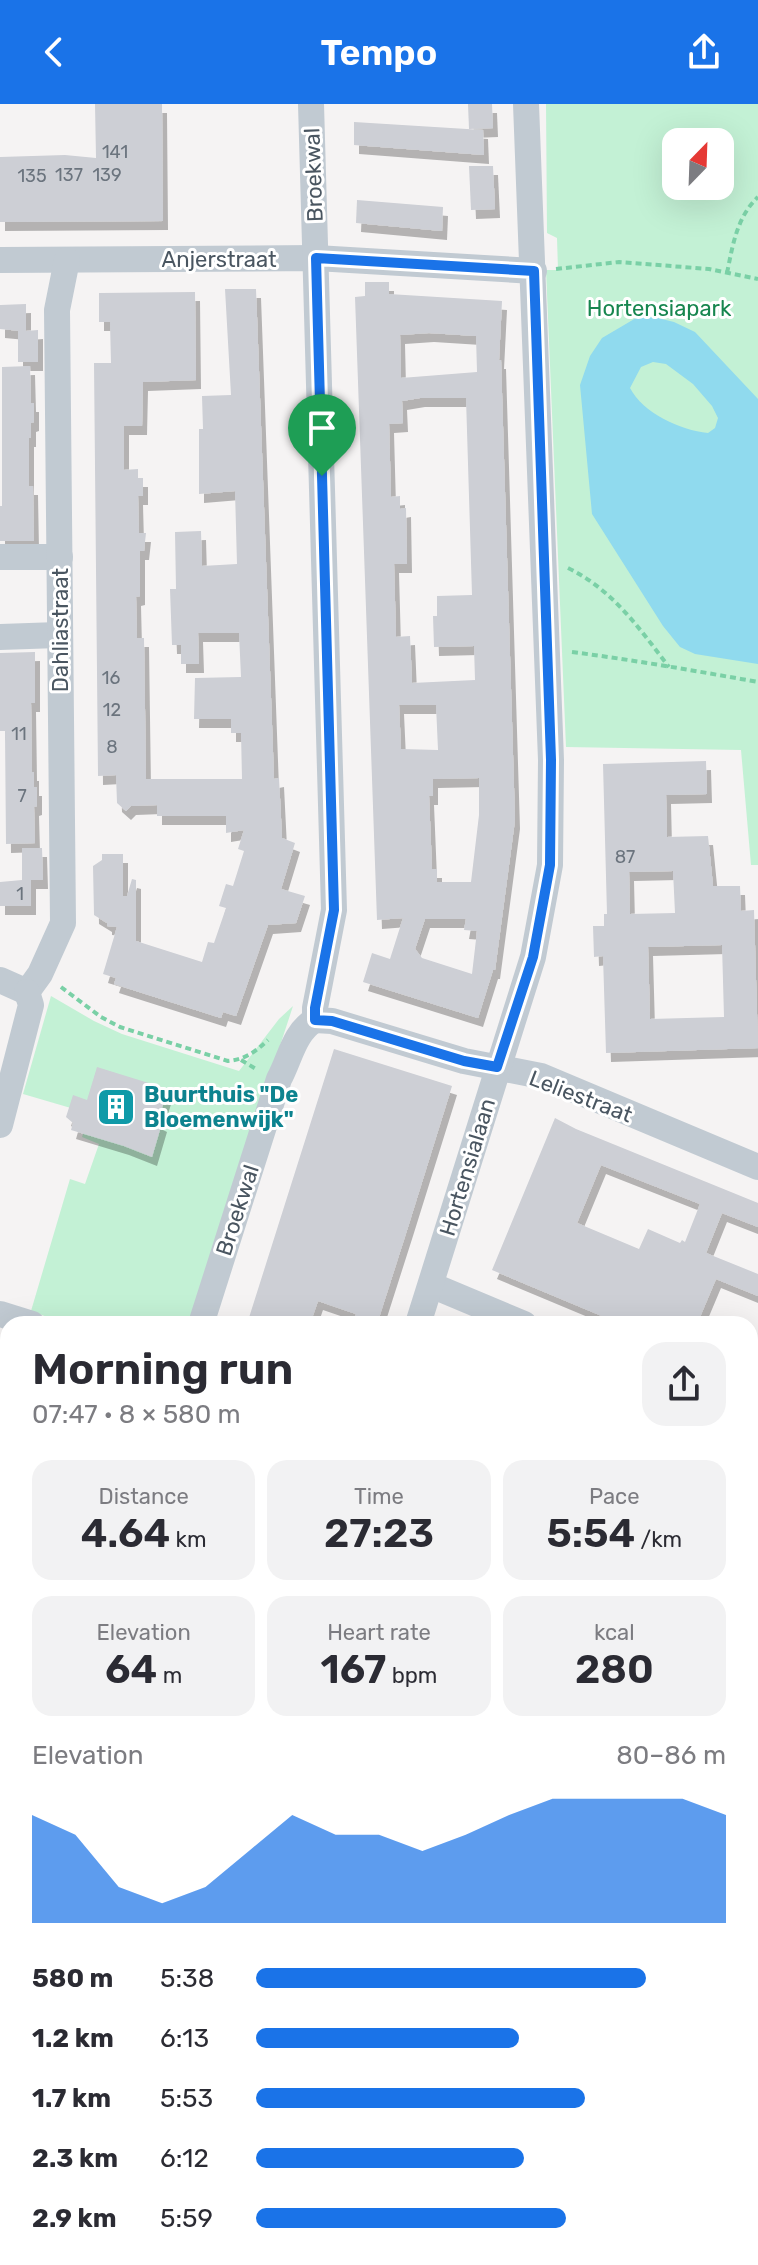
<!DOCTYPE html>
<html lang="en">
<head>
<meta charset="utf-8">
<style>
	:root { --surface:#fff; --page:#f2f2f3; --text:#2b2b33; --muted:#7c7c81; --accent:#1a73e8 }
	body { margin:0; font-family:Rubik,sans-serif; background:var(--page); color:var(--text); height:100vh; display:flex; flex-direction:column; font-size:30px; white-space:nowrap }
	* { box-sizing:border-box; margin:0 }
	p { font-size:26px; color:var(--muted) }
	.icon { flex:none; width:44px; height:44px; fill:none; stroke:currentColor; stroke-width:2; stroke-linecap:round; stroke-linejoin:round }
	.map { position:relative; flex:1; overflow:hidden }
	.drawer { position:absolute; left:0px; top:1212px; width:758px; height:950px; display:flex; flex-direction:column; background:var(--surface); border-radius:24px 24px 0 0; box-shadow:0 8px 32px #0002 }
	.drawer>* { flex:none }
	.needle { width:52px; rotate:23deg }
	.tools { position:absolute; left:662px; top:24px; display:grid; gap:16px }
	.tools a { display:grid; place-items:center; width:72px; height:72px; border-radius:16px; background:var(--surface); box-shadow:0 8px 32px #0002; font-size:40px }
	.pin { position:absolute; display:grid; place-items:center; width:68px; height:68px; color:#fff; margin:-82px -34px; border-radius:50% 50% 50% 0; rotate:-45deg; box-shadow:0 0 8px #0007 }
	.pin .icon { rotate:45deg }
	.round { display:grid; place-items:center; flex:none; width:84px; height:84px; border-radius:24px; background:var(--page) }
	.headline { display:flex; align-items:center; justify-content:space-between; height:136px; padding:0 32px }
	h1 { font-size:44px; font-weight:600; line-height:60px }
	.stats { display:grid; grid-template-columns:repeat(3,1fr); gap:12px; height:136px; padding:8px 32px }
	.stats div { display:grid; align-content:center; border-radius:20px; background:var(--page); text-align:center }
	.stats b { font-size:40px; font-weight:600 }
	.stats small { font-size:22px; font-weight:400 }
	.stats p { font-size:22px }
	.chart { height:224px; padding:16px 32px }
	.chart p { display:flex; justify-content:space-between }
	.chart svg { width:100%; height:144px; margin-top:8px; fill:var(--accent); opacity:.7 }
	ul { padding:0 32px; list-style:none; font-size:26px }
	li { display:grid; grid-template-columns:128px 96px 1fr; align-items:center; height:60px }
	li i { height:20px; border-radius:10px; background:var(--accent) }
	header { display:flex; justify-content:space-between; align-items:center; height:104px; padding:0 32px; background:var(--accent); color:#fff; font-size:36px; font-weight:600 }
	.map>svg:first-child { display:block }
	.green { fill:#c3f1d5; fill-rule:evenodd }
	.water { fill:#90daee; fill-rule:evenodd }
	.building { fill:#cdcfd5; fill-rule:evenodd; filter:url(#shadow) }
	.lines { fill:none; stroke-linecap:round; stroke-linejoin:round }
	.path { stroke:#7ad0a6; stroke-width:4; stroke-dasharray:6 4; stroke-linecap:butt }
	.minor { stroke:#c1cad2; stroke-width:26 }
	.major { stroke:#b3c2d1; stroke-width:32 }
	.route-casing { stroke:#fff; stroke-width:16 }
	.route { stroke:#1a73e8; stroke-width:10 }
	.labels { text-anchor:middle; stroke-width:6; stroke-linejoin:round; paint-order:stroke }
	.number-label { font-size:18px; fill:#6b747e }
	.street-label { font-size:22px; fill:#4a5661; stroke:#fff }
	.park-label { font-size:22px; fill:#17864f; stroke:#fff }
	.culture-label { font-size:22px; font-weight:bold; fill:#0d838f; stroke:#fff; text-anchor:start }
</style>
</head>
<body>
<header><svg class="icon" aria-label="back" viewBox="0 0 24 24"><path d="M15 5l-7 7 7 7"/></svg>Tempo<svg class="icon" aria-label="share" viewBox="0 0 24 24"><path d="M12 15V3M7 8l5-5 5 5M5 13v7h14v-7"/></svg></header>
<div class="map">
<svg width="758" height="2161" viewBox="0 0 758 2161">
	<defs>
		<filter id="shadow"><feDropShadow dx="5" dy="9" stdDeviation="0" flood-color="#0004"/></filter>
	</defs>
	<rect width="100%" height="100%" fill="#f5f3f3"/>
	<g class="green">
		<path d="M546,0H758V761H751L741,646L566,643L546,166H558L557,134L547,129ZM676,38H720V82H676Z"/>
		<polygon points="51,892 94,917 122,930 239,967 279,915 293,902 189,1220 66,1220 31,1207 70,1075 85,1080 99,1040 82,1033 86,1021 81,1007 23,990"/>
	</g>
	<path class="water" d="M654,213L674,218L695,228L758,295V560L695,550L680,543L663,522L592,410L580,281L590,252L602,234L636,214ZM653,258L666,260L693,280L712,302L718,314L715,324L708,329C680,326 643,309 630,284L641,263Z"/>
	<g class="building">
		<polygon points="95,0 162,0 163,117 0,118 0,53 65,51 96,54"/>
		<polygon points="468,0 492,0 493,24 469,25"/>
		<polygon points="354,18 483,26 484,51 354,41"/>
		<polygon points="469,62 493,62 495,105 471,106"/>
		<polygon points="357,96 443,103 442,127 356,119"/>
		<path d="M365,178H389V190L502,197L499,256H501L515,716L495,866H493L478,914L363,878L372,849L390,855L403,814L377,816L355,193L365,192ZM429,229L476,232L477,268L401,274L400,231ZM420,294H466L472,491L437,492V512H433L434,543L474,542L475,576L412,579L410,532L396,533L394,460H407L406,404L400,405V392L391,393L389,320L403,319L402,297ZM399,601H436L438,646L401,645ZM479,674V711L471,778H437V765H432L429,692H433V675ZM425,815H466L464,826L477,827L472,870L422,854L415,845Z"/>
		<polygon points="225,185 256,185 274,675 279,674 282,734 295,739 281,785 305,792 296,819 268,821 236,912 223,908 221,914 114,880 116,874 103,870 117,823 107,822 107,819 94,811 93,762 102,756 102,750 123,750 123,792 127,792 132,775 136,776 136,837 202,858 208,838 214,839 226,804 219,802 226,780 233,782 244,747 238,745 244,726 226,729 226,712 157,712 157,701 131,702 126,707 117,699 116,671 98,672 94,259 111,259 110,218 99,218 99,189 195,188 196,276 143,278 142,322 124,322 124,366 138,365 138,374 143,374 143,392 138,392 139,429 146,429 144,447 140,447 140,492 136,493 137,534 144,534 146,675 242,675 241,629 231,629 231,615 194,615 195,574 241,573 239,529 198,529 199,560 181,560 181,541 172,541 170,485 176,485 175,428 201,427 202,462 237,460 235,387 199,390 199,325 203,325 202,292 231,291"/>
		<polygon points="26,200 26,227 38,226 38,258 18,258 18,227 21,227 0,225 0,201"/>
		<polygon points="30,262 31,299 34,299 34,318 31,319 31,334 29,334 29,382 33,382 34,437 0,437 0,402 2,402 2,263"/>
		<polygon points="35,548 35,599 31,599 32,668 34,668 34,683 37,683 37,702 34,703 35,739 6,740 5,627 0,627 0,549"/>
		<path d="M706,657L707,690L666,691L667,733L708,732L713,782H740L741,807L754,806L758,944L606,949L603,852L594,853L593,822H604V810H607L603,660ZM673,767L675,809L630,810L629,768ZM722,841L724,913L650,915L648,843Z"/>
		<polygon points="22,744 42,744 43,776 31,776 31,802 0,802 0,778 22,776"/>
		<polygon points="334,945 452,982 408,1123 377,1220 353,1220 356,1210 318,1197 310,1220 285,1214 284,1220 247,1220"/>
		<polygon points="97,963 168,985 158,1017 162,1019 152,1053 124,1042 71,1026 73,1019 66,1013 73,991 87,996"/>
		<path d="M555,1014L576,1025L758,1099V1123L722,1109L706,1149L758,1170V1192L716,1175L697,1220H621L492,1166ZM601,1061L700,1100L685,1138L682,1136L680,1139L648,1125L639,1145L577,1119Z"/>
	</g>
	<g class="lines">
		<g class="path">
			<polyline points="556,165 619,158 709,165 758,175"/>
			<path d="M727,169C733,140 737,113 758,93"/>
			<path d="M568,464C613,486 639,524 669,563"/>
			<path d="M572,548C634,556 696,567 758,578"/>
			<path d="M61,883L101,913L120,923L228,957C246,955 255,948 268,936"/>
			<polyline points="241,956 256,965"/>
		</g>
		<g class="minor">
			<polyline points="0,156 316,154 534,167"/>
			<polyline points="0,453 60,453"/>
			<polyline points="0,533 58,531"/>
			<polyline points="0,876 27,888"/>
			<polyline points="27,888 40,870 63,819 57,206 67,156"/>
			<polyline points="315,916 332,917 464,957 541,972 758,1063"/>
			<polyline points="0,1021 31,901 27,888"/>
			<polyline points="431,1181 524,1220"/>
			<polyline points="0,1210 32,1220"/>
			<path d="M201,1220L279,975C290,955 294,928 315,916V904L334,806L311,0"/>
			<polyline points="418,1220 533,853 550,761 551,656 526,0"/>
			<polyline points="0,1312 8,1315"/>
			<polyline points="750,1313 758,1316"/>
			<polyline points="0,1532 8,1538"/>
			<polyline points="0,1591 8,1579"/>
			<polyline points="0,1624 8,1630"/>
			<polyline points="750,1625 758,1611"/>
			<polyline points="750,1844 758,1830"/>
			<polyline points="0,2065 8,2071"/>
			<polyline points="116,2154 126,2161"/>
			<polyline points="693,2154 701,2161"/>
			<polyline points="416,2161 421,2154"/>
			<polyline points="552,2161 556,2154"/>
		</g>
		<g class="major">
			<polyline points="750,1705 758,1691"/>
			<polyline points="750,1781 758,1767"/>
			<polyline points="0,2120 8,2127"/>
			<polyline points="43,2154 51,2161"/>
			<polyline points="465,2161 470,2154"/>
			<polyline points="507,2161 511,2154"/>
		</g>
	</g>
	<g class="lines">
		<g class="route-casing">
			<polygon id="route" points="316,154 534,167 551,656 550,761 533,853 497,963 464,957 332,917 315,916 315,904 334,806"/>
		</g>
		<use href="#route" class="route"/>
	</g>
	<defs>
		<g id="building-square" transform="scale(2)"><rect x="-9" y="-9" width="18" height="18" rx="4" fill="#0f9aa8" stroke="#fff"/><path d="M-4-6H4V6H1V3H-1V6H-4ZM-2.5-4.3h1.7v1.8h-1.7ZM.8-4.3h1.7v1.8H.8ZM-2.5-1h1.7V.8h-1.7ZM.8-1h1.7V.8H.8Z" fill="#fff"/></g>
	</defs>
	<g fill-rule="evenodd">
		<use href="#building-square" x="116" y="1003"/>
	</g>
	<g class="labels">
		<g class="number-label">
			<text x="115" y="54">141</text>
			<text x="69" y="77">137</text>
			<text x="107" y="77">139</text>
			<text x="32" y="78">135</text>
			<text x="111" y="580">16</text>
			<text x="112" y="612">12</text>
			<text x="19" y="636">11</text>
			<text x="112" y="649">8</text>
			<text x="22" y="698">7</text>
			<text x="625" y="759">87</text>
			<text x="20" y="796">1</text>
		</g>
		<g class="street-label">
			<text transform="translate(313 71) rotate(-92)" y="8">Broekwal</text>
			<text x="219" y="163">Anjerstraat</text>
			<text transform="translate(60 526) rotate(-90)" y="8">Dahliastraat</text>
			<text transform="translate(581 992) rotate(21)" y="8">Leliestraat</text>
			<text transform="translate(467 1063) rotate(-73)" y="8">Hortensialaan</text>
			<text transform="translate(237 1106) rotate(-72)" y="8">Broekwal</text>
		</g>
		<g class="park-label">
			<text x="659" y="212">Hortensiapark</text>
		</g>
		<g class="culture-label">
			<text x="144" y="998">Buurthuis "De<tspan x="144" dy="25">Bloemenwijk"</tspan></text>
		</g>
	</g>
</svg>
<div class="tools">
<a><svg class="needle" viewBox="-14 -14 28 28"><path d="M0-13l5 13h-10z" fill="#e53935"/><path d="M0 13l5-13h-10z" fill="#7c7c81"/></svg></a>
</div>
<div class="pin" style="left:322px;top:372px;background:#1e9e55"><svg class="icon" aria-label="arrive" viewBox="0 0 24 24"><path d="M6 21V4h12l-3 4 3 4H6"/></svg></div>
<section class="drawer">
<div class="headline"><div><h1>Morning run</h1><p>07:47 · 8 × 580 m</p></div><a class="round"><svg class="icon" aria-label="share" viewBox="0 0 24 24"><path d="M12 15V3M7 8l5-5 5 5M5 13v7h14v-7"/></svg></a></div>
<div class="stats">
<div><p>Distance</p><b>4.64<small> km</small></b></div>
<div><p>Time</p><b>27:23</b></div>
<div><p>Pace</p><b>5:54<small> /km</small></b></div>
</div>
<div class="stats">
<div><p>Elevation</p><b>64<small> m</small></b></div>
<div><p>Heart rate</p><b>167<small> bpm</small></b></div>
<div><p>kcal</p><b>280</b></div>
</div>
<div class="chart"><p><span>Elevation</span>80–86 m</p>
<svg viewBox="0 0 160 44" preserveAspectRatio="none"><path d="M0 44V11L10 17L20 33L30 38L40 33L50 22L60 11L70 17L80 17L90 22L100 17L110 11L120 6L130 6L140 6L150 6L160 11V44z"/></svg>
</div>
<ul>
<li><b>580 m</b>5:38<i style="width:83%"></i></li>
<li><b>1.2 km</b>6:13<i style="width:56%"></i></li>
<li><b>1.7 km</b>5:53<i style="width:70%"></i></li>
<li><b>2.3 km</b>6:12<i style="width:57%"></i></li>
<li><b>2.9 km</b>5:59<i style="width:66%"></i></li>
</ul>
</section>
</div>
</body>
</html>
